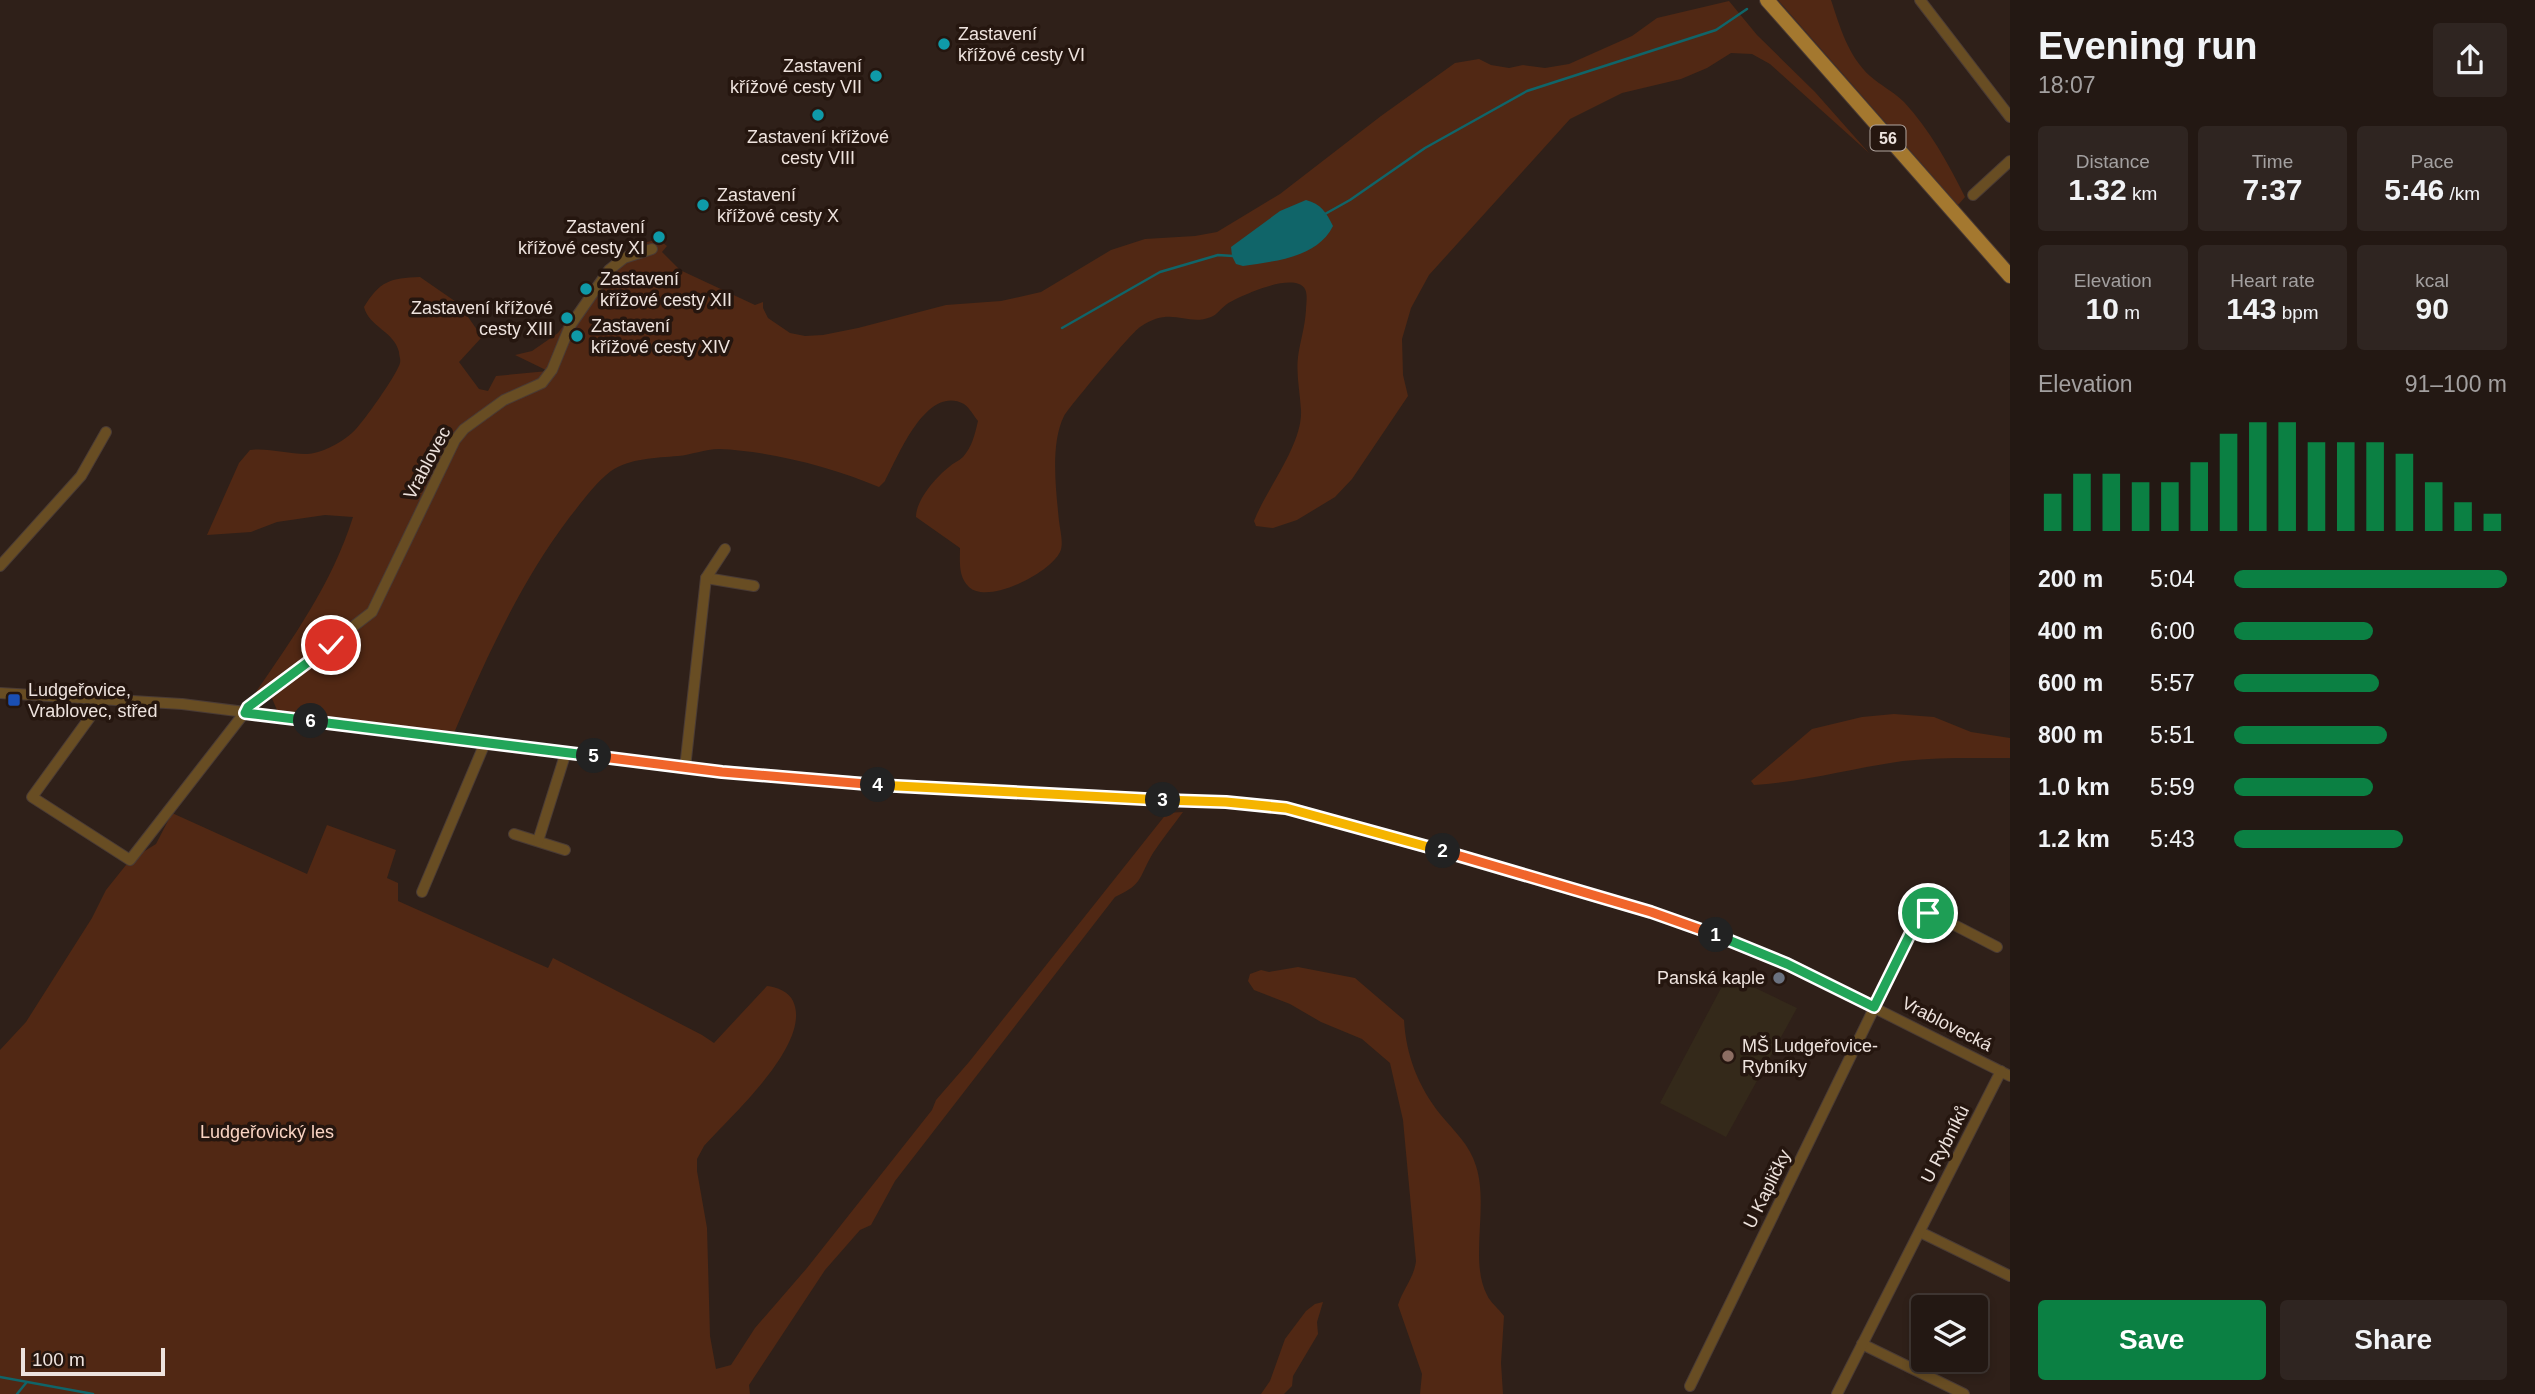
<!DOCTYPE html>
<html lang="en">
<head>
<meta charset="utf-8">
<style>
	:root { --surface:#231813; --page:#2f2521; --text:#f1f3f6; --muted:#a3a0a0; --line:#403733; --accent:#0b8043 }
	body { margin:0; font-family:Helvetica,sans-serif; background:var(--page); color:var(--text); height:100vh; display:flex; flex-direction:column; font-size:26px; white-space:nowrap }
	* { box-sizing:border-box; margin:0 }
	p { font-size:23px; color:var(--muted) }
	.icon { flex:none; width:38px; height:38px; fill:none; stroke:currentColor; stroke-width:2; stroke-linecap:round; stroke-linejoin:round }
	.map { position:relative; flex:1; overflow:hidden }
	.sheet { display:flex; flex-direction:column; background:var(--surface); width:525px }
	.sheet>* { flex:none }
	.controls { position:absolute; left:1911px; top:1295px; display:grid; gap:14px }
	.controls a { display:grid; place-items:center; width:77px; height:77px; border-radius:7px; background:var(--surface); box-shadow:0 4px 10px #0003,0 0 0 2px var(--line); font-size:35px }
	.scale { position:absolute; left:21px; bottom:18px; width:144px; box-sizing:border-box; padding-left:7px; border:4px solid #eee3de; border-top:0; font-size:19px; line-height:24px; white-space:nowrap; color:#eee3de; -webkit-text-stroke:5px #25160f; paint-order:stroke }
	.pin { position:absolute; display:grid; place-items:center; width:60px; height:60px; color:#fff; margin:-30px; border:4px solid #fff; border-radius:50%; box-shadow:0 2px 7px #0007 }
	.km { position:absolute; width:35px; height:35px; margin:-18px; border-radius:50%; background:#222; color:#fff; font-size:19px; line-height:35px; text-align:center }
	.round { display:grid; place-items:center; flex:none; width:74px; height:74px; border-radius:7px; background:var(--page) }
	.headline { display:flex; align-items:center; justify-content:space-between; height:119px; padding:0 28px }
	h1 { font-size:38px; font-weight:700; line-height:52px }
	.stats { display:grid; grid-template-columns:repeat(3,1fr); gap:10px; height:119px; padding:7px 28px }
	.stats div { display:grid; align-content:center; border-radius:7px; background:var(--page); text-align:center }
	.stats b { font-size:30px; font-weight:700 }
	.stats small { font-size:19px; font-weight:400 }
	.stats p { font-size:19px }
	.chart { height:196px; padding:14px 28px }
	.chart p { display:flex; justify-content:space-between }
	.chart svg { width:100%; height:126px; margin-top:7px; stroke:var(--accent); stroke-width:6 }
	.action { display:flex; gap:14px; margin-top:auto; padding:14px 28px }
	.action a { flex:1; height:80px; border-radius:7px; background:var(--accent); color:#fff; font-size:28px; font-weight:700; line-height:80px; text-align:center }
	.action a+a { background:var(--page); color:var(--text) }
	ul { padding:0 28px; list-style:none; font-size:23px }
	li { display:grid; grid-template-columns:112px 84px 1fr; align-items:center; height:52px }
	li i { height:18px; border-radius:9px; background:var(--accent) }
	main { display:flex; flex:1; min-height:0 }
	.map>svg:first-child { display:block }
	.education { fill:#34291a }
	.green { fill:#512814 }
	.water { fill:#106569 }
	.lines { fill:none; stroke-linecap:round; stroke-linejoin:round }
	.stream { stroke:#106569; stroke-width:2.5 }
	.minor-casing { stroke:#4a3b35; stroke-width:12 }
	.major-casing { stroke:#4a3b35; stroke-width:16 }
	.minor { stroke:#684d23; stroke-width:10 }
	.major { stroke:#a4782f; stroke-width:14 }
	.split-1-casing { stroke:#fff; stroke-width:14 }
	.split-2-casing { stroke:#fff; stroke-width:14 }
	.split-3-casing { stroke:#fff; stroke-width:14 }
	.split-4-casing { stroke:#fff; stroke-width:14 }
	.split-5-casing { stroke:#fff; stroke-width:14 }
	.split-6-casing { stroke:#fff; stroke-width:14 }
	.split-7-casing { stroke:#fff; stroke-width:14 }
	.split-1 { stroke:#22a559; stroke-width:9 }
	.split-2 { stroke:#f0652b; stroke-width:9 }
	.split-3 { stroke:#f5b400; stroke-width:9 }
	.split-4 { stroke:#f5b400; stroke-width:9 }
	.split-5 { stroke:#f0652b; stroke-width:9 }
	.split-6 { stroke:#22a559; stroke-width:9 }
	.split-7 { stroke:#22a559; stroke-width:9 }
	.culture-dot { fill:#0f9aa8; stroke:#25160f; stroke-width:2.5 }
	.transit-dot { fill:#1a4fb4; stroke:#25160f; stroke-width:2.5 }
	.worship-dot { fill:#6b7280; stroke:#25160f; stroke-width:2.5 }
	.education-dot { fill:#8d6e63; stroke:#25160f; stroke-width:2.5 }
	.labels { text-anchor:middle; stroke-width:7; stroke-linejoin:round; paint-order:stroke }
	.shield { fill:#25160f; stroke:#b2a6a0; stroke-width:2 }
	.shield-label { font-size:16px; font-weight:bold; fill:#eee3de }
	.poi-label { font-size:18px; fill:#eee3de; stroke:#25160f; text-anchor:start }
	.street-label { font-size:18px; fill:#eee3de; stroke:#25160f }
	.park-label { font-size:18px; fill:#fad4c3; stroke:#25160f }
</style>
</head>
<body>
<main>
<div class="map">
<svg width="2010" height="1394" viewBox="0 0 2010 1394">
	<rect width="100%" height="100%" fill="#2f2019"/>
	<polygon class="education" points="1728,975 1797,1008 1726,1137 1660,1103"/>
	<g class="green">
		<path d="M1778,0H1831C1840,27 1848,56 1870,76C1880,85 1894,92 1904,102C1930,130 1948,163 1965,197L1958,205Z"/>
		<path d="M1729,1L1757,35L1815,92L1869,153L1770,64L1752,54L1731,53L1707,68L1681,79L1622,93L1570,119L1429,275L1411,308L1402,339L1403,375L1408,396L1352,479L1335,497L1297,520L1273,528L1256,526L1254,521C1267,488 1303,444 1301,410C1300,393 1296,374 1298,357C1300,342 1305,327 1306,310C1306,305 1308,295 1305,289C1294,271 1240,296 1227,304C1221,308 1217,315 1211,317C1186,327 1172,305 1140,327C1131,333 1070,406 1064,416C1050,444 1056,490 1059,521C1060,530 1064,544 1060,552C1050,573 988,605 969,587C958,577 960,561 960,548L916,517C916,500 936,477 949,467C953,463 959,461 963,457C972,447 975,434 978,421C974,416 969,407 964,404C926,384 898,457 885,481L879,487C832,467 770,451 719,449C705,449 691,455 678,456C656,458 630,458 611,471C594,484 582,502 569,518C520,583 486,658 454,733L277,710L268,689L247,705C288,645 331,587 353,517L325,515L277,522L251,532L207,535L239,463L250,450C270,447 298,457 314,453C327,450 342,442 352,433C361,426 398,373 400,363C401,359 399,356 399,352C394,331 369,327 364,307C380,281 390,278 420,277L459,304L482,337L459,362L479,389L488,391L496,376L548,371L515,355L532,351L558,333L603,270L630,247L658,239L667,246L662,252L680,270L755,305L763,302V308L768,318L790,333L805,336L823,335L858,328L946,305L1001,301L1041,292L1111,250L1145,239L1195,236L1217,232L1280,194L1381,116L1455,63L1479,59L1491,65L1509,68L1523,65L1545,68L1569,64L1632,36L1657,18Z"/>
		<path d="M1894,714L1934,717L1971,732L2010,738V758C1974,758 1938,757 1903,761C1853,768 1804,782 1754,785L1751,781L1812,729L1862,717Z"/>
		<path d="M1183,812C1173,826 1162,839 1153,853C1139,876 1144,884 1115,897L895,1181L871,1225L860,1230L825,1270L749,1385L750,1394H0V1050L26,1022L92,918L106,890L130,860L156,844L172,813L307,874L327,825L396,850L387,878L398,883V901L548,968L553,958L702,1035L714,1043L767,986C777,987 789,992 793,1001C813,1043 730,1117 704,1146L697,1159V1171L707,1228L710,1336L716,1369L731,1365L755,1328L807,1268L932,1110L936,1100L969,1062L1167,813Z"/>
		<path d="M1298,967L1355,978L1404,1020C1406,1055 1418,1086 1440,1114C1454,1131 1470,1145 1476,1166C1489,1206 1469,1261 1487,1295C1490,1302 1499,1309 1504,1316L1501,1363L1503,1394H1420L1422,1374L1398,1305C1403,1289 1414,1278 1416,1261L1403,1120L1390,1063L1362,1039L1321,1022L1290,1004L1254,990L1248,981L1250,974L1261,970L1269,972Z"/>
		<polygon points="1323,1302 1317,1322 1318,1334 1293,1376 1292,1386 1284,1394 1261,1394 1270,1381 1285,1339 1306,1311 1315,1304"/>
	</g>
	<path class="water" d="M1306,200C1321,204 1326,212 1333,226C1317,258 1275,261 1243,266L1236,264L1232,256L1231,247L1280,211Z"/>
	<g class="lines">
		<g class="stream">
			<polyline points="1325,214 1350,200 1425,148 1527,91 1716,30 1747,9"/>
			<polyline points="1062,328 1160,272 1218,255 1233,256"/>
			<polyline points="0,1377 93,1394"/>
			<polyline points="17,1394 26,1383"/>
		</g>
		<g class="minor-casing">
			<g id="minor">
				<polyline points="1920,0 2010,117"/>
				<polyline points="1973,195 2010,161"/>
				<polyline points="0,566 81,476 106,432"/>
				<polyline points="706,578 754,586"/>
				<polyline points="0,693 182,704 685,768 913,787 1226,802 1300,811 1673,919 1787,964 2010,1076"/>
				<polyline points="104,698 32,797 130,860 249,707 372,612 455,440 464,429 504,400 542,383 552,370 570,326 609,270 624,258 652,249"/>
				<polyline points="685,768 706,578 725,549"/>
				<polyline points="514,834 565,850"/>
				<polyline points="538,841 566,752"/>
				<polyline points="422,892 485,743"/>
				<polyline points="1920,1232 2010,1276"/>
				<polyline points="1862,1344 1964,1394"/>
				<polyline points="1690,1386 1919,916 1928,913 1935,915 1997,947"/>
				<polyline points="1837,1394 2001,1071"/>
			</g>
		</g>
		<g class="major-casing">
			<polyline id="major" points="1767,0 2010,276"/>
		</g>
		<use href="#minor" class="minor"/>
		<use href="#major" class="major"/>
	</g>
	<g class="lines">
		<g class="split-1-casing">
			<polyline id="split-1" points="1716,935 1787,964 1874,1007 1919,916 1928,913"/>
		</g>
		<g class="split-2-casing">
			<polyline id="split-2" points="1443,851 1651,912 1716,935"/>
		</g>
		<g class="split-3-casing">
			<polyline id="split-3" points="1163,800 1226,802 1286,808 1443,851"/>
		</g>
		<g class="split-4-casing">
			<polyline id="split-4" points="878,785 1163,800"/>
		</g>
		<g class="split-5-casing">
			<polyline id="split-5" points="594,756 722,772 878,785"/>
		</g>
		<g class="split-6-casing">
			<polyline id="split-6" points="311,721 594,756"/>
		</g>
		<g class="split-7-casing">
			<polyline id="split-7" points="311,721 245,713 248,707 331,645"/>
		</g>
		<use href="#split-1" class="split-1"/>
		<use href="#split-2" class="split-2"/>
		<use href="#split-3" class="split-3"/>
		<use href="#split-4" class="split-4"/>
		<use href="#split-5" class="split-5"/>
		<use href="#split-6" class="split-6"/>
		<use href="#split-7" class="split-7"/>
	</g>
	<g class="culture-dot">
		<circle cx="944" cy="44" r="7"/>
		<circle cx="876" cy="76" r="7"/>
		<circle cx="818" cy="115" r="7"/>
		<circle cx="703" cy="205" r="7"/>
		<circle cx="659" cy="237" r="7"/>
		<circle cx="586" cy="289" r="7"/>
		<circle cx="567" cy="318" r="7"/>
		<circle cx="577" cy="336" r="7"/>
	</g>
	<rect class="transit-dot" x="7" y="693" width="14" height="14" rx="3.5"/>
	<circle class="worship-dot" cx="1779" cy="978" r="7"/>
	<circle class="education-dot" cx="1728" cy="1056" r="7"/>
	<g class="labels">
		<rect class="shield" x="1870.5" y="125.5" width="35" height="25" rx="5"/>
		<g class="shield-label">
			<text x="1888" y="144">56</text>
		</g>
		<g class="poi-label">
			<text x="958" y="40">Zastavení<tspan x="958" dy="21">křížové cesty VI</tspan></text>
			<text x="862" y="72" text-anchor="end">Zastavení<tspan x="862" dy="21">křížové cesty VII</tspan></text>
			<text x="818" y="143" text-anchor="middle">Zastavení křížové<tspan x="818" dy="21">cesty VIII</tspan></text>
			<text x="717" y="201">Zastavení<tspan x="717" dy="21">křížové cesty X</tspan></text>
			<text x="645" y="233" text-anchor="end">Zastavení<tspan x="645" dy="21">křížové cesty XI</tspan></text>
			<text x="600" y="285">Zastavení<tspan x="600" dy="21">křížové cesty XII</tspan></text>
			<text x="553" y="314" text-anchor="end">Zastavení křížové<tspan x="553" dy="21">cesty XIII</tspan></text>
			<text x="591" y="332">Zastavení<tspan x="591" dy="21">křížové cesty XIV</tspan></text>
			<text x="28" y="696">Ludgeřovice,<tspan x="28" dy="21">Vrablovec, střed</tspan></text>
			<text x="1765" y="984" text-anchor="end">Panská kaple</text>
			<text x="1742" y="1052">MŠ Ludgeřovice-<tspan x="1742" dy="21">Rybníky</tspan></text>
		</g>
		<g class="street-label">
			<text transform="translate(427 463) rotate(-62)" y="6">Vrablovec</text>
			<text transform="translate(1947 1024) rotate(27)" y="6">Vrablovecká</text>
			<text transform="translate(1945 1144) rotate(-63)" y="6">U Rybníků</text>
			<text transform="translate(1767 1189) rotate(-64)" y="6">U Kapličky</text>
		</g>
		<g class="park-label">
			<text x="267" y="1138">Ludgeřovický les</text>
		</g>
	</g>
</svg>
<div class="controls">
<a><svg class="icon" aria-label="layers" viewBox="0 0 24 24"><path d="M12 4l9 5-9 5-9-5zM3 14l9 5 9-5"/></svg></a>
</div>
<div class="scale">100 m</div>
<div class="pin" style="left:1928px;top:913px;background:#1e9e55"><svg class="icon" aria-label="arrive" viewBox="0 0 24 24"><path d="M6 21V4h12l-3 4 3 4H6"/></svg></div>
<div class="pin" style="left:331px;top:645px;background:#d93025"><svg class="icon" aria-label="check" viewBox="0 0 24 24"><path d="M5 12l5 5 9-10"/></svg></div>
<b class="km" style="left:1716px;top:935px">1</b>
<b class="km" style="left:1443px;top:851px">2</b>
<b class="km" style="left:1163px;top:800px">3</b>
<b class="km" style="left:878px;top:785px">4</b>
<b class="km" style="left:594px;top:756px">5</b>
<b class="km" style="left:311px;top:721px">6</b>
</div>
<section class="sheet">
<div class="headline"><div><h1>Evening run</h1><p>18:07</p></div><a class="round"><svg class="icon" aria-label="share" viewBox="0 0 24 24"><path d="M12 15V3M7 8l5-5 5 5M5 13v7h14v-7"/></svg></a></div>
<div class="stats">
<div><p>Distance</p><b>1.32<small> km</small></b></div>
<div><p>Time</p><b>7:37</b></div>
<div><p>Pace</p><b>5:46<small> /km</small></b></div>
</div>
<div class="stats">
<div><p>Elevation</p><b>10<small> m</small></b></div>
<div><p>Heart rate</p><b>143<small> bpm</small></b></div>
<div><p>kcal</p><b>90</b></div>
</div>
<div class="chart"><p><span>Elevation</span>91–100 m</p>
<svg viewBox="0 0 160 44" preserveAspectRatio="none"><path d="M5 44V31M15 44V24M25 44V24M35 44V27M45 44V27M55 44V20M65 44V10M75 44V6M85 44V6M95 44V13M105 44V13M115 44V13M125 44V17M135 44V27M145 44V34M155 44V38"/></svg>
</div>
<ul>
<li><b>200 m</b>5:04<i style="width:100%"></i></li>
<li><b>400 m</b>6:00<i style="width:51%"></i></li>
<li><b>600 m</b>5:57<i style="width:53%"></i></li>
<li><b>800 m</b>5:51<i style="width:56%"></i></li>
<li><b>1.0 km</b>5:59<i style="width:51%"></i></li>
<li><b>1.2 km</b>5:43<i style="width:62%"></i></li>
</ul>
<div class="action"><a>Save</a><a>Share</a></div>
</section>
</main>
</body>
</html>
